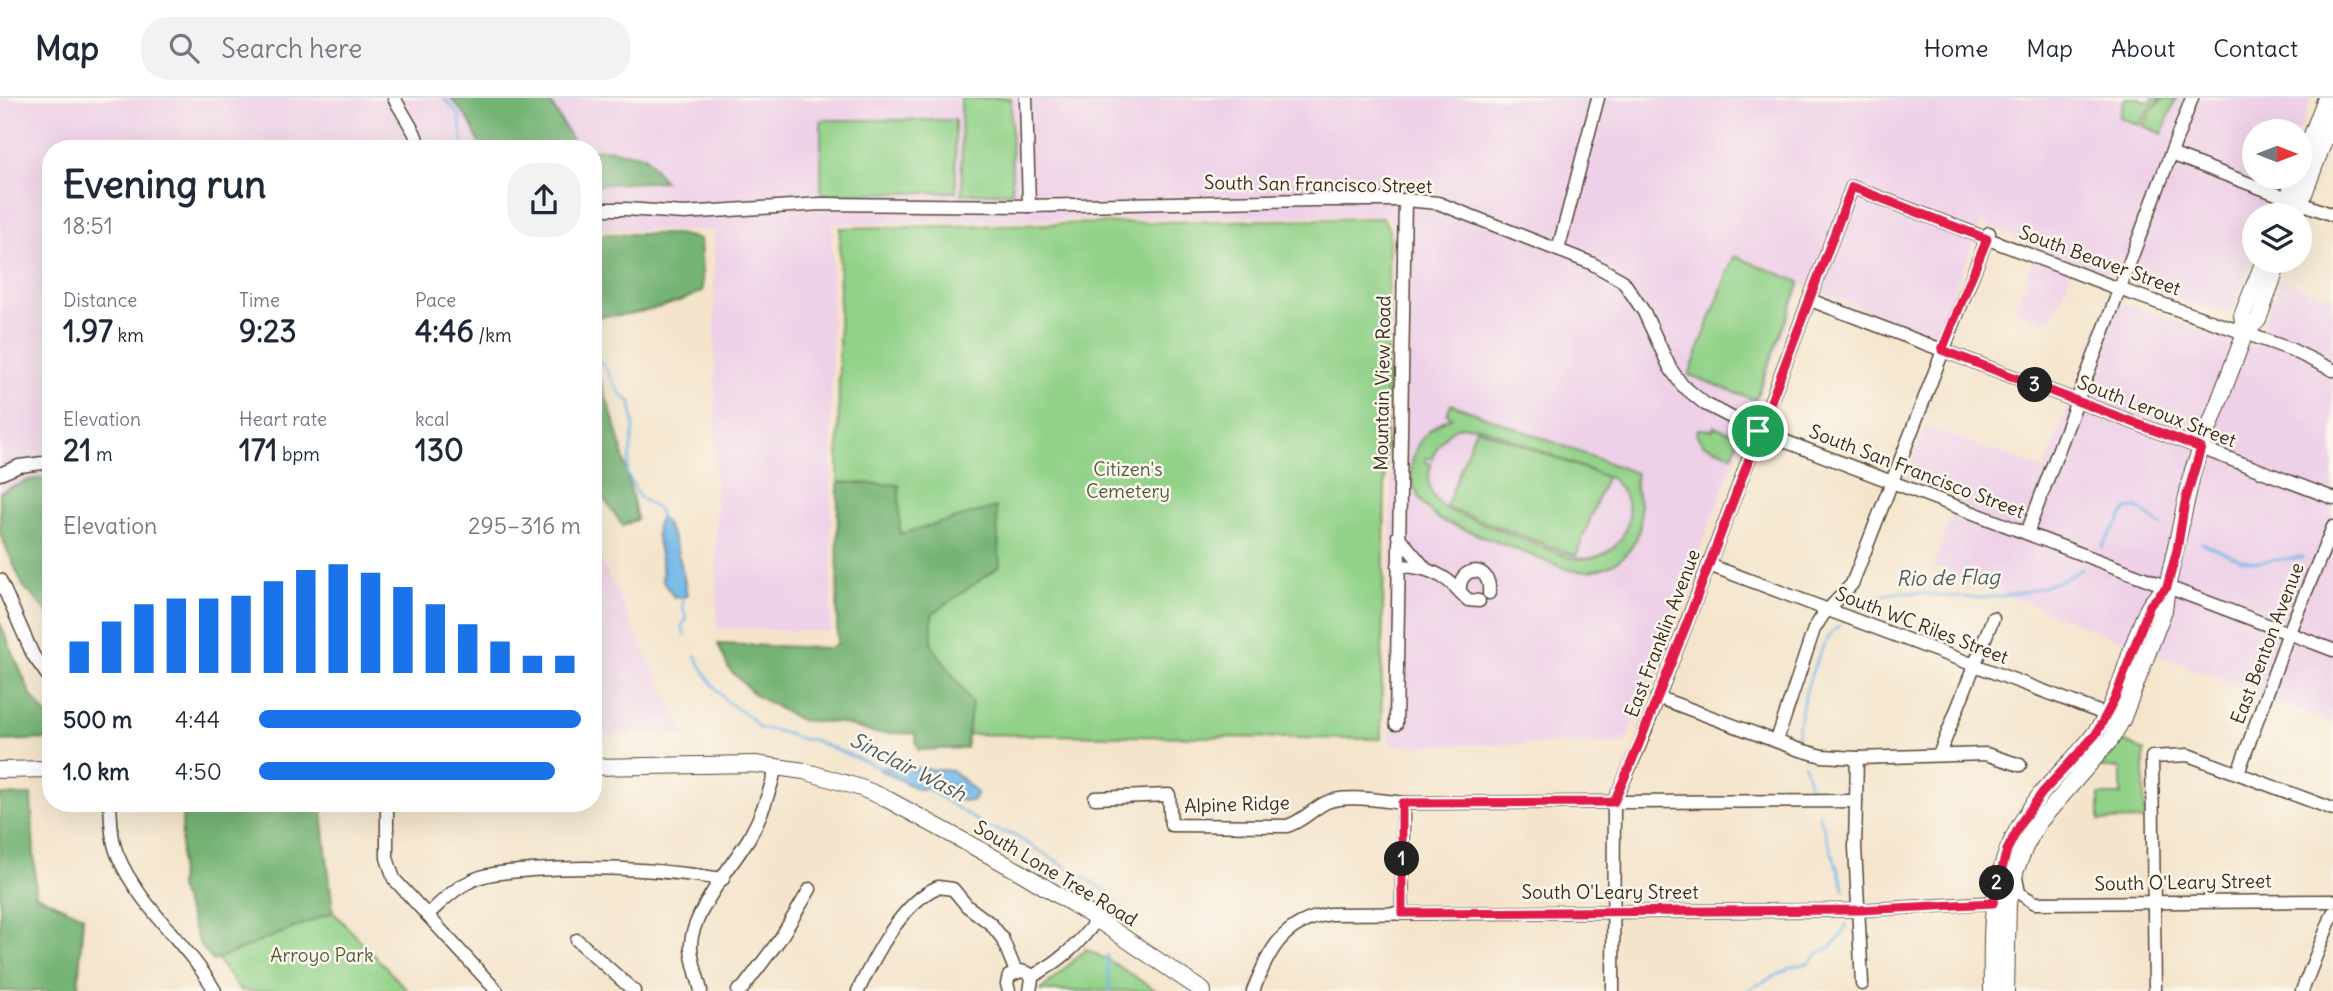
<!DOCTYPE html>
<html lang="en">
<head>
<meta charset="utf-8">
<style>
	:root { --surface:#fff; --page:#f2f2f3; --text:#1f2937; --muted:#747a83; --line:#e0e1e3; --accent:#1a73e8 }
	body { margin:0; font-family:Delius,sans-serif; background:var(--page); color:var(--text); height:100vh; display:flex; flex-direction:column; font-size:26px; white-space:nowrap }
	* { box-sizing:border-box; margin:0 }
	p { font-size:23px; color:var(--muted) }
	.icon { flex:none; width:38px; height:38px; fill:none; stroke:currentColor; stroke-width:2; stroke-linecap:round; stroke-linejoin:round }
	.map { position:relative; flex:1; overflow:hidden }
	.sheet { position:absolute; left:42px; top:42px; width:560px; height:672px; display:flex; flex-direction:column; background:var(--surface); border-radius:28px; box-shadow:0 7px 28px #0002 }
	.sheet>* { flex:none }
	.needle { width:46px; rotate:90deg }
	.buttons { position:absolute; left:2242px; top:21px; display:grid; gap:14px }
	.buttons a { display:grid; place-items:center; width:70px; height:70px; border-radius:50%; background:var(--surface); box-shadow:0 7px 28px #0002; font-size:35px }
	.pin { position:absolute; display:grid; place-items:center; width:60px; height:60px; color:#fff; margin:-30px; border:4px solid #fff; border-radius:50%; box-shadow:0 2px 7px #0007 }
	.km { position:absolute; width:35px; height:35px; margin:-18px; border-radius:50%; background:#222; color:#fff; font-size:19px; line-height:35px; text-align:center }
	.round { display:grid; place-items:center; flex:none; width:74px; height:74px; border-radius:28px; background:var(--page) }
	.head { display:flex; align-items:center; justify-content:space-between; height:119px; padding:0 21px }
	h1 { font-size:38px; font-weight:800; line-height:52px }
	.stats { display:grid; grid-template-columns:repeat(3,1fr); gap:10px; height:119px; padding:7px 21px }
	.stats div { display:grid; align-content:center }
	.stats b { font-size:30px; font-weight:800 }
	.stats small { font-size:19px; font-weight:400 }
	.stats p { font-size:19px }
	.chart { height:196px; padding:14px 21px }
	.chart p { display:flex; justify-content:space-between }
	.chart svg { width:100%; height:126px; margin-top:7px; stroke:var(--accent); stroke-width:6 }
	ul { padding:0 21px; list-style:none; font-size:23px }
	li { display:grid; grid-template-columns:112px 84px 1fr; align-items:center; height:52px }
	li i { height:18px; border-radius:9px; background:var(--accent) }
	header { display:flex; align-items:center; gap:42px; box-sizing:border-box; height:98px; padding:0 35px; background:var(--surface); border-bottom:2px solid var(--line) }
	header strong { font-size:33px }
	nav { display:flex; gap:38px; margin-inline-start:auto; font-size:24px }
	.search { width:490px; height:63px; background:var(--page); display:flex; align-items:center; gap:18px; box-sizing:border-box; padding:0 24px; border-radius:28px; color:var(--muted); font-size:26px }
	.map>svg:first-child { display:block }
	.built { fill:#eed0e8 }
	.green { fill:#91d188; stroke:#667e53; stroke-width:2; fill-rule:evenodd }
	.forest { fill:#74b374; stroke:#586e49; stroke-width:2 }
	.water { fill:#6fb6e6; stroke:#557082; stroke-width:2 }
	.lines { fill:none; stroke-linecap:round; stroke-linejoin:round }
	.stream { stroke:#6fb6e6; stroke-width:2.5 }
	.minor-casing { stroke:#574638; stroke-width:15 }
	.major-casing { stroke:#574638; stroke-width:18 }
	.minor { stroke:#fff; stroke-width:12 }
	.major { stroke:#fff; stroke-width:16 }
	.route-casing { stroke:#fff; stroke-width:14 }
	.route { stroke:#e11d48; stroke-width:9 }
	.labels { text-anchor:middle; stroke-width:5; stroke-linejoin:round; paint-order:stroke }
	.street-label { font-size:19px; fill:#3b2a1e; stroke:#fbf7ec }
	.park-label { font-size:19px; fill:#555c3e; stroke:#fbf7ec }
	.water-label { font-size:21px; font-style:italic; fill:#4d5b64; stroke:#fbf7ec }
</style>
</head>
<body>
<header>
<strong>Map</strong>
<div class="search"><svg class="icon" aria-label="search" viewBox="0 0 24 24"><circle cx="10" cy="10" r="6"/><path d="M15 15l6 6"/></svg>Search here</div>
<nav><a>Home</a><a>Map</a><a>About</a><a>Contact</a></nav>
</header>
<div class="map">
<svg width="2333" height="893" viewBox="0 0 2333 893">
	<rect width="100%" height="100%" fill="#fbf7ec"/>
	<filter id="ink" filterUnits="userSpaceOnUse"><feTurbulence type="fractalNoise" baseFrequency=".0143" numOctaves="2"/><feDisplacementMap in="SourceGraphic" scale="14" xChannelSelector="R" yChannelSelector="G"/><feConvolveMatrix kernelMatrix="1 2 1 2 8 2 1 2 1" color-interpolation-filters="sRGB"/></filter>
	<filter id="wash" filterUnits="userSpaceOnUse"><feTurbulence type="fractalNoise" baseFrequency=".00686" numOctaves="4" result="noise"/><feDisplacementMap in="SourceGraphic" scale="28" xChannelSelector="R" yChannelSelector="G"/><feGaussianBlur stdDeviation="1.57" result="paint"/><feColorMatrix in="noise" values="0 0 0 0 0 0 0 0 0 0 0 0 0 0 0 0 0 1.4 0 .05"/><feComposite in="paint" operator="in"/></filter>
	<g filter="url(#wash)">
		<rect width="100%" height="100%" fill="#f4e4cb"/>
		<g class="built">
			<polygon points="0,0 2312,0 2299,33 2254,33 2254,79 2280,79 2271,86 2264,107 2270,112 2268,117 2254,117 2254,157 2234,210 2224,214 2183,203 2075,163 2051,225 2015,212 2037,149 1981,125 1936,238 1802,187 1625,645 1389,648 1393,126 1389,117 832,125 831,534 717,530 714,133 593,131 593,51 51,51 51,414 0,414"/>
			<polygon points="2280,181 2333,200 2333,626 1933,468 1960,396 1905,379 1926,328 2044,371 2109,200 2254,250"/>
			<polygon points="593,446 685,636 593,637"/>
		</g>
		<g class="green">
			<polygon points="961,0 1011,0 1012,94 962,96"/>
			<polygon points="2125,0 2138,0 2151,5 2153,0 2161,0 2146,15 2139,27 2119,19"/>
			<polygon points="2164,0 2176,0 2162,36 2143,28 2149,16"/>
			<polygon points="821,22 955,22 956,94 821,96"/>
			<polygon points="1383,120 1389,131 1381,641 874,635 841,625 838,384 840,130"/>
			<polygon points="1734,158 1800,184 1755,302 1689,277"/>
			<path d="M1451,306L1636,375C1632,390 1638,392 1640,406C1646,452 1612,479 1569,472L1440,422C1398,392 1403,338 1452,319L1447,316ZM1464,328L1481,329L1612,381C1649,414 1620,468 1572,460L1445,411C1429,398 1426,386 1431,366L1425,364L1426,359L1432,361C1438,346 1447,330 1464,328Z"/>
			<polygon points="1714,328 1740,338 1732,357 1703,346 1696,336 1698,331 1713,332"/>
			<polygon points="1476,330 1606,379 1576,458 1446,409"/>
			<polygon points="2121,642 2144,653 2144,722 2099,723 2099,697 2121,697 2121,670 2099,670"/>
			<polygon points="333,814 408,893 240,893 217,861"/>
			<polygon points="1086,851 1110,863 1157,893 1040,893"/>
		</g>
		<g class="forest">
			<polygon points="451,0 548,0 577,51 482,51 470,24"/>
			<polygon points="608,51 645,58 664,83 593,87 593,52"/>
			<path d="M593,136H677L700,141L703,193C673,208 627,220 593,218Z"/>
			<polygon points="593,260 618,335 637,421 623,428 593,386"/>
			<polygon points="51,379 51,523 46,512 23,488 0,435 0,394 29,382"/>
			<polygon points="838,384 899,387 900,436 996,409 1000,468 932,516 932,547 972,605 966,650 918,652 915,635 874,635 841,625 800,622 755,597 729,571 718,546 830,550 837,545"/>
			<polygon points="0,525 32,599 51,622 51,641 0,643"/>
			<polygon points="0,697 31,697 36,797 83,818 78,893 0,893"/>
			<polygon points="321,705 333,814 213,863 200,847 179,790 183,709"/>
		</g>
		<g class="water">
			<path d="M660,420C675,431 684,478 687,497L683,500L674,499L662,482C666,462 650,438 660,420Z"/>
			<polygon points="887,668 953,673 977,695 972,703 953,702 938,691 918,691 880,672"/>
		</g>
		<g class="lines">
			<g class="stream">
				<polyline points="444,0 459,17 464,51"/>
				<polyline points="593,251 622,298 631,304 634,330 627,375 639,399 659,412 661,422"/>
				<polyline points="2202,445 2242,462 2258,464 2303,459"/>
				<polyline points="2102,449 2127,411 2138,410 2162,428"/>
				<polyline points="683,499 683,510 687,521 682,527 685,537"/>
				<path d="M1856,513C1886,484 1921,497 1958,499C1999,502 2048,493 2082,471"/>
				<path d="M695,557C703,573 715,592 728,604C740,614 750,616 759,630L775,632L802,641L813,642L886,672"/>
				<path d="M1797,639C1800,610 1816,544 1840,527"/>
				<polyline points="1804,666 1810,689"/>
				<polyline points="924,689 987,729 1013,737 1105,792 1113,800 1115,808"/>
				<polyline points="1819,716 1845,793"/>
				<polyline points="1107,857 1110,893"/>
				<path d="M1746,893L1792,869L1809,865C1821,847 1836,855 1846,826"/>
			</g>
		</g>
	</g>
	<g filter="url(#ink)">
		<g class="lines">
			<g class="minor-casing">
				<g id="minor">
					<polyline points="394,0 414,34 421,51"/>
					<polyline points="1026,0 1029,108"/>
					<polyline points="2171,56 2287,100"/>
					<polyline points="2301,105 2333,117"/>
					<polyline points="593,111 626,111 684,115 821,106 1029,108 1313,102 1405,102 1438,105 1591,165 1623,183 1644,214 1670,270 1682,287 1705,306 1758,333 2333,552"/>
					<polyline points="1558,152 1598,0"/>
					<polyline points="1810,202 2333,400"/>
					<polyline points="0,376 19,368 51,364"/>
					<polyline points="2027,435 2192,0"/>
					<polyline points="1398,438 1425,470"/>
					<polyline points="1709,467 2115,620"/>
					<path d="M1398,468C1422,468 1444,475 1460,494"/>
					<polyline points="0,482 33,557 51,582"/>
					<path d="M1479,503L1468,502L1460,494C1457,467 1492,465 1489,495"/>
					<polyline points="1657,599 1797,651 1822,658 1857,660 1986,656 2020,667"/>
					<polyline points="1396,626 1405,102"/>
					<polyline points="1777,642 1814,531 1823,517 1852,486 1989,135"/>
					<polyline points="1939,657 1993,520"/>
					<polyline points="1857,660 1855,749 1862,886"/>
					<polyline points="2238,675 2289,534 2333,429"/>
					<path d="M1095,700L1169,697L1171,727L1287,728C1303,723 1310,713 1325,705C1342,696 1382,702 1403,705L1856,703"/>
					<path d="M110,705C111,723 111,742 118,758C139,808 188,846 215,893"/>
					<polyline points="387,705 387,760 394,781 497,893"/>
					<polyline points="2016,780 2019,795 2035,805 2333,803"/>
					<polyline points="1402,815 1403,705"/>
					<path d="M427,817C440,806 453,791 469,784C487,774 511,774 531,772C596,767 659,771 723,781"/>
					<polyline points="577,842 634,893"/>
					<path d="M1031,879C1059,864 1078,848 1097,821"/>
					<path d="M701,893C698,879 692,864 691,850C689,818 732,768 749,740C762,717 770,694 776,669"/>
					<polyline points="738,893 743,890 780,841 810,791"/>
					<path d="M858,893C874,859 902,804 938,789L953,791L967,808L991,826L1002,840L1016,874"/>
					<polyline points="1009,893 1007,886 1009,878 1021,873 1028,875 1032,881 1030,893"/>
					<path d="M1253,893C1270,851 1282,824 1330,816L1860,812L2004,804"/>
					<polyline points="1613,893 1614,704 1638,651 1684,532 1852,89 2119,191 2290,251 2333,272"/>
					<polyline points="2155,893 2152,659 2188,657 2333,711"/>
					<polyline points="2302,893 2333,815"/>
				</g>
			</g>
			<g class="major-casing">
				<g id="major">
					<polyline points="2300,69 2326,0"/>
					<polyline points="2281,117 2296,79"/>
					<polyline points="2296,117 2333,19"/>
					<polyline points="2245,235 2242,218 2264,163"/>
					<polyline points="593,669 755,666 804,673 861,690 885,700 1022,775 1086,814 1203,893"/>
					<polyline points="0,672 51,671"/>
					<path d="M1992,893C1991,816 1990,760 2041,696C2063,669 2089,649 2106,618C2125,584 2131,543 2149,509C2153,501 2161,495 2167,489"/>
					<polyline points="2006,893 2008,804 2016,771 2025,749 2038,725 2111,641 2122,622 2164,512 2167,489 2193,372 2245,235 2258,222 2279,163"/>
				</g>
			</g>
			<use href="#minor" class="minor"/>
			<use href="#major" class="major"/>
		</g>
	</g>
	<g class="lines" filter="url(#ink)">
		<g class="route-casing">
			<polygon id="route" points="1852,89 1987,141 1942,252 2201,350 2185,404 2177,452 2167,489 2150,507 2115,600 2096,636 2042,695 2022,723 2007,752 1993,805 1860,812 1402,815 1402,705 1614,704 1637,651 1687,525"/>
		</g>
		<use href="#route" class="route"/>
	</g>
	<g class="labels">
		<g class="street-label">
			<text transform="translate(1318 86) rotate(1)" y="7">South San Francisco Street</text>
			<text transform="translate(2100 162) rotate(20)" y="7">South Beaver Street</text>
			<text transform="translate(1382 285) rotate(-89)" y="7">Mountain View Road</text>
			<text transform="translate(2157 313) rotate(21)" y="7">South Leroux Street</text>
			<text transform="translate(1917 373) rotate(21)" y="7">South San Francisco Street</text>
			<text transform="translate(1922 527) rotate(21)" y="7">South WC Riles Street</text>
			<text transform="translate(1662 535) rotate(-69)" y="7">East Franklin Avenue</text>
			<text transform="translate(2267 545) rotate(-69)" y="7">East Benton Avenue</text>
			<text transform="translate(1237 706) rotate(-2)" y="7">Alpine Ridge</text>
			<text transform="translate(1056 775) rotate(31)" y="7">South Lone Tree Road</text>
			<text transform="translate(2183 784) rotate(-1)" y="7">South O'Leary Street</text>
			<text x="1610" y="801">South O'Leary Street</text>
		</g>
		<g class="park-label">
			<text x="1128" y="378">Citizen's<tspan x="1128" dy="22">Cemetery</tspan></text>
			<text x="322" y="864">Arroyo Park</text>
		</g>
		<g class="water-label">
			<text transform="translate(1948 480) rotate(-1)" y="7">Rio de Flag</text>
			<text transform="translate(908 669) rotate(27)" y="7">Sinclair Wash</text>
		</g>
	</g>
</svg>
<div class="buttons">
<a><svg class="needle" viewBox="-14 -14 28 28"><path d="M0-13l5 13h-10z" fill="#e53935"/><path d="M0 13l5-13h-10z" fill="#747a83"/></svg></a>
<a><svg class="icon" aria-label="layers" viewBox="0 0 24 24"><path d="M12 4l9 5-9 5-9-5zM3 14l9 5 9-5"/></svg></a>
</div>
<div class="pin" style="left:1758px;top:333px;background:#1e9e55"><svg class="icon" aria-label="arrive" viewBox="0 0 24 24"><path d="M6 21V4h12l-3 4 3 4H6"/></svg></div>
<b class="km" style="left:1402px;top:761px">1</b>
<b class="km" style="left:1997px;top:785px">2</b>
<b class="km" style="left:2035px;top:287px">3</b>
<section class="sheet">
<div class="head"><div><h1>Evening run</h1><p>18:51</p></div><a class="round"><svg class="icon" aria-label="share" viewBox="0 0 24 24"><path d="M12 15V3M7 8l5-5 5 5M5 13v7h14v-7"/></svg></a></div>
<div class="stats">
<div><p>Distance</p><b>1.97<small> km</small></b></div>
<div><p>Time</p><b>9:23</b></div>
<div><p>Pace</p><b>4:46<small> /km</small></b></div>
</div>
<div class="stats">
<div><p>Elevation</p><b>21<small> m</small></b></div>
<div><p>Heart rate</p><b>171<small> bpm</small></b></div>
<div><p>kcal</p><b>130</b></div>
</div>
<div class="chart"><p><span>Elevation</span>295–316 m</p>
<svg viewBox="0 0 160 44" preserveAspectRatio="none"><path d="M5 44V33M15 44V26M25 44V20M35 44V18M45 44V18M55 44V17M65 44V12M75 44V8M85 44V6M95 44V9M105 44V14M115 44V20M125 44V27M135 44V33M145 44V38M155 44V38"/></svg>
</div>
<ul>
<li><b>500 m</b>4:44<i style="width:100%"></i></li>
<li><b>1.0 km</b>4:50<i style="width:92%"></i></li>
</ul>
</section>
</div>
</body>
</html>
